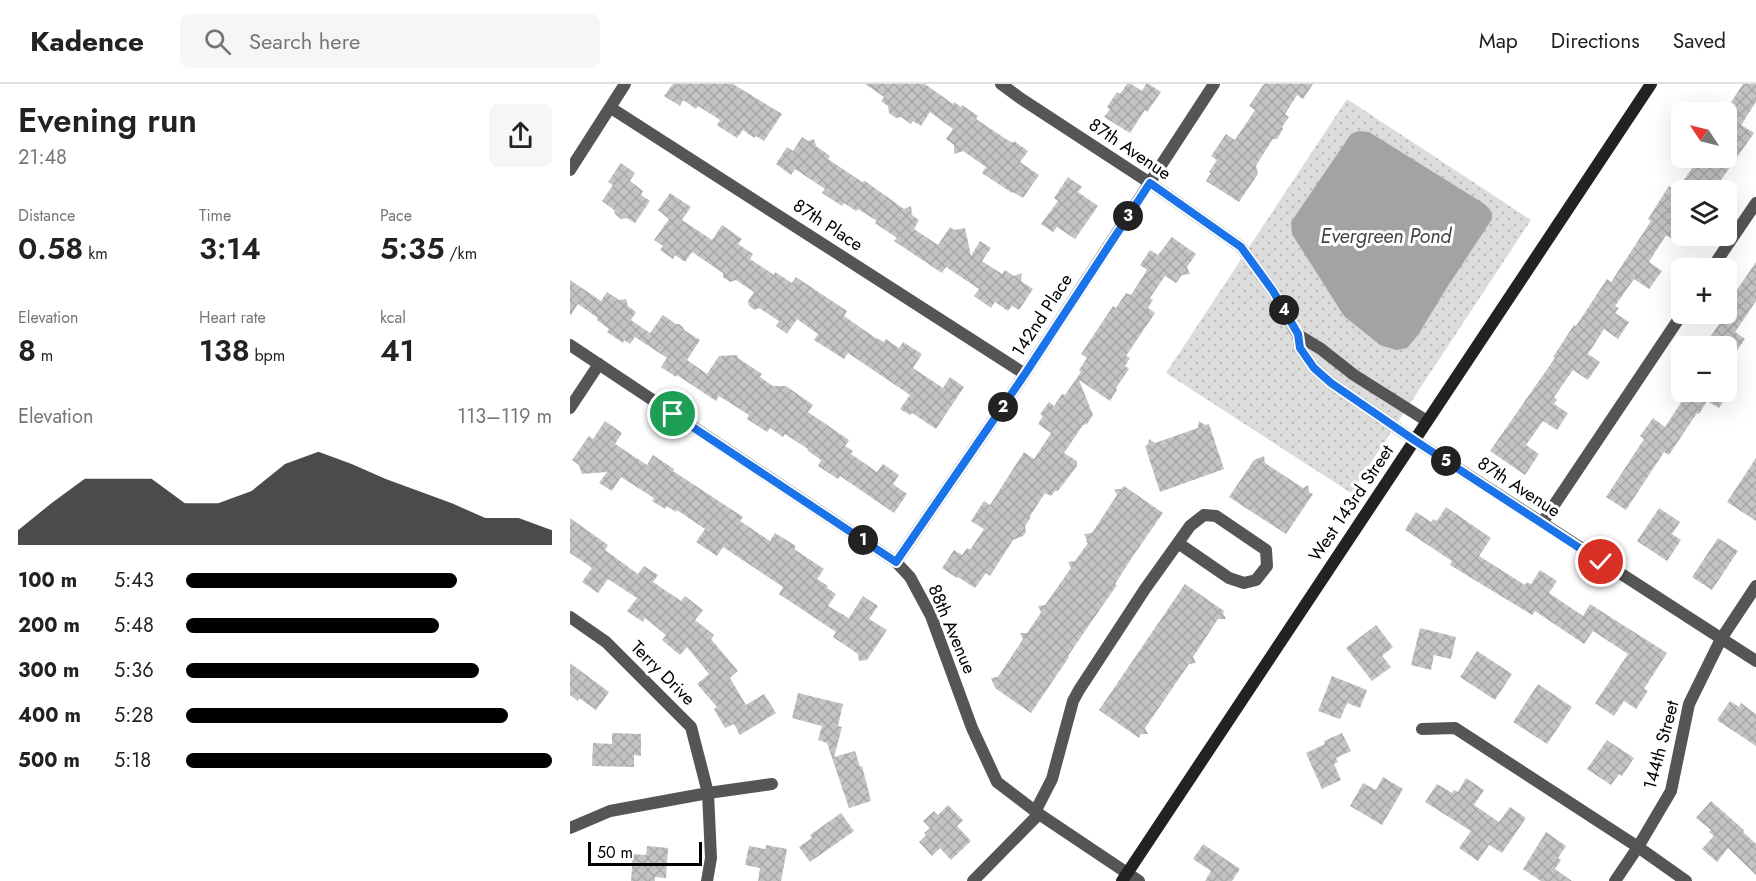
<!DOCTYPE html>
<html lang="en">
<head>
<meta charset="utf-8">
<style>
	:root { --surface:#fff; --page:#f6f6f6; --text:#222; --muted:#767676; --line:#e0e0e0; --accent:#000 }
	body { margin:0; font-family:Jost,sans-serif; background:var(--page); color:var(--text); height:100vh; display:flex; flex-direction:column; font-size:22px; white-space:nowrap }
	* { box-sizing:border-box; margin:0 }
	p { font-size:20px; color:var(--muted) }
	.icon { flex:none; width:33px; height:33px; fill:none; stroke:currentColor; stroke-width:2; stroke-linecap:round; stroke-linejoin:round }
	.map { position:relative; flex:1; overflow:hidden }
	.drawer { display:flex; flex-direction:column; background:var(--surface); width:570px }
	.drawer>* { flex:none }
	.needle { width:39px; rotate:305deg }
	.tools { position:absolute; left:1101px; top:18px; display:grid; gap:12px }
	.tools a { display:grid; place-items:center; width:66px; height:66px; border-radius:9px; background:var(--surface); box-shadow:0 6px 24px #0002; font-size:30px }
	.scale { position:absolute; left:18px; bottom:15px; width:114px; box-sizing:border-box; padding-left:6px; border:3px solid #000; border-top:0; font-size:16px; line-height:21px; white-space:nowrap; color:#000; -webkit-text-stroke:4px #fff; paint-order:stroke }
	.pin { position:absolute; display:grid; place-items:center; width:51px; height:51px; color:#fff; margin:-26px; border:3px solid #fff; border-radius:50%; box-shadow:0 2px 6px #0007 }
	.km { position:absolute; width:30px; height:30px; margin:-15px; border-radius:50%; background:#222; color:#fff; font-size:16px; line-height:30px; text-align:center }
	.round { display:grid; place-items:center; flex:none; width:63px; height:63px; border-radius:9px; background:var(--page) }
	.summary { display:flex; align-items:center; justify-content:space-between; height:102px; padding:0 18px }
	h1 { font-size:33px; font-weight:600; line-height:45px }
	.stats { display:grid; grid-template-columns:repeat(3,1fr); gap:9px; height:102px; padding:6px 18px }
	.stats div { display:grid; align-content:center }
	.stats b { font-size:30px; font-weight:600 }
	.stats small { font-size:16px; font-weight:400 }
	.stats p { font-size:16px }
	.chart { height:168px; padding:12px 18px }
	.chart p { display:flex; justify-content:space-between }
	.chart svg { width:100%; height:108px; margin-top:6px; fill:var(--accent); opacity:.7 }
	ul { padding:0 18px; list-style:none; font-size:20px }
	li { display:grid; grid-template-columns:96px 72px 1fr; align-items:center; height:45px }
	li i { height:15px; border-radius:8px; background:var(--accent) }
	header { display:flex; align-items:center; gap:36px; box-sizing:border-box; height:84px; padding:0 30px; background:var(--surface); border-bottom:2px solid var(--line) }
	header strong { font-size:28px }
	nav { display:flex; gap:33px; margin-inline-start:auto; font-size:21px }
	.search { width:420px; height:54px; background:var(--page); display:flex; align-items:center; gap:15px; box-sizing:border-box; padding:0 21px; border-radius:9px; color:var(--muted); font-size:22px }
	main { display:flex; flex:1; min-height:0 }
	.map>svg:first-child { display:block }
	.grass { fill:url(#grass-dots) }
	.water { fill:#a3a3a3 }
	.building { fill:url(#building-cross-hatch) }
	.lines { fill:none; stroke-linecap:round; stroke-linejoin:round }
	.street { stroke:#555; stroke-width:12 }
	.secondary { stroke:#222; stroke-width:12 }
	.route-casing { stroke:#fff; stroke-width:12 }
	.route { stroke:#1a73e8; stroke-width:8 }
	.labels { text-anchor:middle; stroke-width:6; stroke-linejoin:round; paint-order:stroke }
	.street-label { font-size:18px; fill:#000; stroke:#fff }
	.water-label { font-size:20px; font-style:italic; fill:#444; stroke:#fff }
</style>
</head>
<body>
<header>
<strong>Kadence</strong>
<div class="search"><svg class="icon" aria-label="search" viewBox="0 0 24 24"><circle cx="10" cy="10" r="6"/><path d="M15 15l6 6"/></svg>Search here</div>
<nav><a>Map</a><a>Directions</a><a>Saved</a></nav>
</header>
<main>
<section class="drawer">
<div class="summary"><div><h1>Evening run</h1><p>21:48</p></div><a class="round"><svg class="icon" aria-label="share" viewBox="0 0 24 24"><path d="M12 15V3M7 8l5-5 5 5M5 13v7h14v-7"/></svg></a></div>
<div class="stats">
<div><p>Distance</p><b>0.58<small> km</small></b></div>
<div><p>Time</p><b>3:14</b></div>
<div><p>Pace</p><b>5:35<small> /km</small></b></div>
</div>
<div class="stats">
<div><p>Elevation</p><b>8<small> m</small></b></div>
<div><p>Heart rate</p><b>138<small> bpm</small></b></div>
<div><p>kcal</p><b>41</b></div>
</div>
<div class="chart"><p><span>Elevation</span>113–119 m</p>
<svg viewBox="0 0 160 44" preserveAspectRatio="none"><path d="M0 44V38L10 27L20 17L30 17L40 17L50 27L60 27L70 22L80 11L90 6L100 11L110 17L120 22L130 27L140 33L150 33L160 38V44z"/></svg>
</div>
<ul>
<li><b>100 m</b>5:43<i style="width:74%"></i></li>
<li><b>200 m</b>5:48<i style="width:69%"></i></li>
<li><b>300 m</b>5:36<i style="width:80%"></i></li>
<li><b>400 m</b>5:28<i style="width:88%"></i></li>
<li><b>500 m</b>5:18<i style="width:100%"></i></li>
</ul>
</section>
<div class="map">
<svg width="1186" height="797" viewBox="0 0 1186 797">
	<defs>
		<pattern id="grass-dots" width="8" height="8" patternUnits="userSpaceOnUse" patternTransform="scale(1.5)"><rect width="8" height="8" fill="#dcdcdc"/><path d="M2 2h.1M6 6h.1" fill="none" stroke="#bbb" stroke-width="1.8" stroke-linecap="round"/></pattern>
		<pattern id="building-cross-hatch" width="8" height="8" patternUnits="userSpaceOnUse" patternTransform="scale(1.5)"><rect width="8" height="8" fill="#c4c4c4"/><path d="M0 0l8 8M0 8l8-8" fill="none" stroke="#a7a7a7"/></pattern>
	</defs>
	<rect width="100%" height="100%" fill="#fff"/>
	<polygon class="grass" points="777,15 961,136 781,409 596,289"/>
	<path class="water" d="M789,47L799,48L913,119C919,124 923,127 922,135L876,205L848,251L837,264L826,266L810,261L774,232L722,150L721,138L781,50Z"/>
	<g class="building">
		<polygon points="103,0 163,0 212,30 194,57 186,52 184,54 173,46 167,54 147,41 150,36 128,22 126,25 113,16 110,22 94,12"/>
		<polygon points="295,0 355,0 383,20 384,18 391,23 392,21 408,32 406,35 436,55 443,59 444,57 458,67 450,78 469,91 453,114 443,108 442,109 412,89 416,83 393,67 384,70 384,61 376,55 383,45 360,28 351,42 343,37 341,40 331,33 326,34 319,29 318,22 311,17 314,13"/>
		<polygon points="557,0 561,0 572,7 576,0 579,0 591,8 577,28 575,26 560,49 534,33 540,25 537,23 547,8 550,10"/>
		<polygon points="694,0 743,0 733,15 727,11 715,30 719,33 712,43 713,45 707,55 703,55 690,75 686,82 688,90 669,118 636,97 641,89 639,88 647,76 641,72 656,50 665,56 685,26 679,22"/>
		<polygon points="1173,0 1186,0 1186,18 1171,41 1184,49 1144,106 1130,106 1114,96 1129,74 1156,74 1156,26"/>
		<polygon points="232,53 238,57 244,55 246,62 260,72 258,75 292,98 295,97 334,125 341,122 342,131 349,136 344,145 368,161 380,143 384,146 395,144 401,172 410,157 421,164 412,177 432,190 435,186 444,192 452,189 451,197 463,205 449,226 442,222 438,227 425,218 421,224 404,212 409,205 376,183 372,189 324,157 327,154 305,139 307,137 288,125 286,127 274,119 272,122 252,109 255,105 225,85 221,91 206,80 217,63 223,67"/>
		<polygon points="51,79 65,89 60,97 73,107 71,111 80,117 65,139 57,134 51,135 45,130 44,126 32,117 43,101 38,98"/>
		<polygon points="498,93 512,103 508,108 528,122 505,155 487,143 483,148 471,140 488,117 484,114"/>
		<polygon points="1099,102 1112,111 1112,129 1107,136 1112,139 1112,161 1096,151 1079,178 1092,187 1079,205 1064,195 1045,222 1049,224 1045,229 1059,238 1048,255 1034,245 1018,270 1030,278 1018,296 1003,286 984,313 987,316 984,320 998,329 987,346 973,337 956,361 969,370 955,391 920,367 985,274 983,273 1004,241 1006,242 1037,195 1041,198 1081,137 1078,135"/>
		<polygon points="100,109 121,123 112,136 142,156 152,141 172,155 168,160 183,170 180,175 204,191 205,188 222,199 226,193 277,227 274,232 304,253 314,258 316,255 329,264 333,258 352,270 343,284 373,304 380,293 394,303 366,345 342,329 340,331 330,325 340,311 278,269 274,275 244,256 248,250 227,235 217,250 206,242 209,237 189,224 185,226 179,222 178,217 184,208 166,196 160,198 153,193 153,189 122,168 115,178 105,171 103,175 90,166 93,162 84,156 99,135 88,126"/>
		<polygon points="602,153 626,170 617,183 620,190 612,191 606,199 595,192 580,214 583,216 578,224 585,229 556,272 560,274 555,282 559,285 546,304 547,306 540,317 509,296 523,331 517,340 513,341 494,369 507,377 507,382 488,407 485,407 481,412 475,409 460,432 461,433 455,442 456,448 453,452 443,456 420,492 416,489 405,504 388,493 387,494 372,484 384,466 392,471 397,464 400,466 414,445 401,437 414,417 420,421 454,368 464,375 481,349 468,340 473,332 470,330 479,318 484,322 492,310 495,311 511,288 509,286 517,274 511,270 543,222 546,224 556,209 561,211 577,186 570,181 580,166 588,171"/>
		<polygon points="1186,178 1186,217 1165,248 1175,255 1156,283 1156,262 1134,262 1156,230 1156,222"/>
		<polygon points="0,196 31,217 37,208 49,216 56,215 58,222 66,228 61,236 80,249 93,231 106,240 109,240 113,243 114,246 130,256 117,276 137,290 149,272 167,271 168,274 192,290 190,293 203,302 216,302 243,321 238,328 279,356 275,362 283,367 281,370 307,388 313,380 329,391 323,400 337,410 324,429 270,392 268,395 248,382 251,376 237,366 238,365 215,350 213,353 200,344 197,348 177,335 179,331 149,312 146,317 107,291 106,293 91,283 97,274 65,253 60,260 54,256 53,259 37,248 39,245 27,236 28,234 8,220 0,232"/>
		<polygon points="1118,308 1160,308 1149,324 1137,317 1129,330 1127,329 1099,371 1094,368 1056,426 1036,413 1074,355 1070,352 1083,334 1095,343"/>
		<polygon points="35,337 52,349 45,360 77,381 83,371 104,385 103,387 173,433 170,437 200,457 205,449 226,462 224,465 254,485 247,495 258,502 257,504 266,510 258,522 279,534 293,512 308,522 299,535 317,546 297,576 289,577 288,570 263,553 266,548 209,510 213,503 153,463 147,472 126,458 135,445 107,426 106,428 97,422 95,425 82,417 84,414 51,393 42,407 29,399 37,388 12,390 9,381 2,376 19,352 23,355"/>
		<polygon points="629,337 635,341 639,340 654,385 590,408 575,362 578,361 579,355 585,359 628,344"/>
		<polygon points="694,372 695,379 733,404 738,401 739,408 743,410 716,450 659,413 684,376"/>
		<polygon points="1186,374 1186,437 1157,418"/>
		<polygon points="554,402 593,429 563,472 545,500 547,501 517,544 498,572 499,573 461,629 425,604 421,594 428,593 453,555 450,549 457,549 470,530 471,528 468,522 475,521 501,484 498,478 505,477 518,459 516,458 517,456 514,450 522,449 547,411 544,405 551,405"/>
		<polygon points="876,423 921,454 909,472 955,501 957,498 961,500 970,486 987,497 979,509 1013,532 1020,520 1097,569 1074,605 1078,607 1066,625 1054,617 1044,632 1025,619 1058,570 1023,547 1014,560 965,527 962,531 880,481 882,477 835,446 846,428 861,438 863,435 867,437"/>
		<polygon points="1089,424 1110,438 1102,450 1111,456 1097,477 1067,457"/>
		<polygon points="0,434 38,461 35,466 68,490 74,482 88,491 83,498 111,517 115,512 133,526 125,536 144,551 141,555 168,587 160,594 176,621 194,610 206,629 170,651 164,640 155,644 144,625 147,623 127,600 139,590 117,563 110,571 92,556 96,551 75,534 73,538 57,527 67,514 38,495 28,509 12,498 22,484 0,469"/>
		<polygon points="1148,454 1168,467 1142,506 1122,493"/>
		<polygon points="615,500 654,527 653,529 656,535 648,535 623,573 626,579 619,580 575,644 578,650 571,650 569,654 529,626"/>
		<polygon points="806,541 823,563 812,572 821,583 802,597 776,564"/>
		<polygon points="850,544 886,553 881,575 864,571 861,586 841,581"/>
		<polygon points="907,567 942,590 925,616 890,593"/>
		<polygon points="0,579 39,608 26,626 9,614 8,617 0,611"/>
		<polygon points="762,592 797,606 790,624 777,619 770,635 748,627"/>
		<polygon points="968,600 1002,623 977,660 943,638"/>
		<polygon points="228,609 273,620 268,642 272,643 264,673 285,667 290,683 292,682 301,717 279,724 257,659 248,656 252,642 222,634"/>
		<polygon points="1160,617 1169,623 1171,619 1186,630 1186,662 1147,636"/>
		<polygon points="42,649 71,650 71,672 64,671 64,683 22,682 23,659 42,660"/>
		<polygon points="772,649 781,667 766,674 768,678 764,680 771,696 752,705 736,669 755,660 754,657"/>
		<polygon points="1037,656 1064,674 1052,692 1049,690 1041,701 1017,685"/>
		<polygon points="813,693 833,705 812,741 780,722 793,699 806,706"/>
		<polygon points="896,694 914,706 904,721 929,738 940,723 956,734 932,769 919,761 908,777 889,764 901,747 855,718 867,700 882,709 884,706 888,708"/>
		<polygon points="1141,717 1174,746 1173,748 1186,760 1186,791 1158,764 1147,778 1132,765 1144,752 1139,748 1141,746 1126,734"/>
		<polygon points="378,721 393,736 387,742 401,757 381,776 370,764 362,772 349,758 356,751 354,749 360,744 353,737 364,727 368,731"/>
		<polygon points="271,729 284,747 240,778 229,763 242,754 240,751"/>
		<polygon points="976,748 996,762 988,774 991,776 985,785 1002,797 971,797 953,785"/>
		<polygon points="633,760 670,785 662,797 635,797 641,787 623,775"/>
		<polygon points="196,761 217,765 211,797 188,797 190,784 175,781 179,762 196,765"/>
		<polygon points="77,762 98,764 96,794 85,793 85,797 61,797 63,770 76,771"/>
	</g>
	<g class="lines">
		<g class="street">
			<polyline points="431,0 450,14 580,99 671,163 703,207 728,251 730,264 744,284 761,299 844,356 1186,577"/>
			<polyline points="41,24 455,290"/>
			<polyline points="0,86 55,0"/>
			<polyline points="1142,184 1186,119"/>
			<polyline points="728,251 751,265 784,291 857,337"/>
			<polyline points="0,261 326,478 340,493 361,532 402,644 427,698 469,730 569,797"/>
			<polyline points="0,324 29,280"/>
			<polyline points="972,439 1112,230"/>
			<polyline points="326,478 455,290 644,0"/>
			<polyline points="0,533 36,558 121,643 138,709 141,774 137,797"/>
			<polyline points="852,645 885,644 1068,763 1116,797"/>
			<polyline points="465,728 482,695 503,617 509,606 575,505 620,442 634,431 646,432 696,466 697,482 686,496 674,499 659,494 608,459"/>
			<polyline points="0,744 40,727 138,709 202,700"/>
			<polyline points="403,797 469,730"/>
			<polyline points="1045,797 1068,763 1101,707 1119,620 1151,555 1186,502"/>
		</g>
		<polyline class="secondary" points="552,797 1081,0"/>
	</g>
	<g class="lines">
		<g class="route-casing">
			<polyline id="route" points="103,330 326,478 455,290 580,99 671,163 703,207 728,250 730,264 744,284 761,299 844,356 1031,478"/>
		</g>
		<use href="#route" class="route"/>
	</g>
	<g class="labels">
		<g class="street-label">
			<text transform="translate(560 65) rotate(34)" y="6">87th Avenue</text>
			<text transform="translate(258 141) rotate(33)" y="6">87th Place</text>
			<text transform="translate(472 231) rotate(-57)" y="6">142nd Place</text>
			<text transform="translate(949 403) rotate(33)" y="6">87th Avenue</text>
			<text transform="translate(781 419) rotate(-56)" y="6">West 143rd Street</text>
			<text transform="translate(382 545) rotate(67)" y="6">88th Avenue</text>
			<text transform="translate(93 589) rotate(45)" y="6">Terry Drive</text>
			<text transform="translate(1091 661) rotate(-75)" y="6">144th Street</text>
		</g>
		<g class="water-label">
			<text x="816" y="159">Evergreen Pond</text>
		</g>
	</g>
</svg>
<div class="tools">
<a><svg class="needle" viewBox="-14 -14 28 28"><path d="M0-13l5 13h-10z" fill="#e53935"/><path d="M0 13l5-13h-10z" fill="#767676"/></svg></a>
<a><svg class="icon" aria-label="layers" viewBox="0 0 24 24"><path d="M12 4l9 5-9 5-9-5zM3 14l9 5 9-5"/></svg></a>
<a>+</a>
<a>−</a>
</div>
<div class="scale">50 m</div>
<div class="pin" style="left:103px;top:330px;background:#1e9e55"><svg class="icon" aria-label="arrive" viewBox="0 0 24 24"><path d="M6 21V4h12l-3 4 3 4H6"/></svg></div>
<div class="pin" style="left:1031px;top:478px;background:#d93025"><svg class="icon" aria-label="check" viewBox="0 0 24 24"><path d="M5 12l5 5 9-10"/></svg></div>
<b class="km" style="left:293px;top:456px">1</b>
<b class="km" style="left:433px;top:323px">2</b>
<b class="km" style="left:558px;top:132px">3</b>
<b class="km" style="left:714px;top:226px">4</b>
<b class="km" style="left:876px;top:377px">5</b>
</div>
</main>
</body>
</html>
